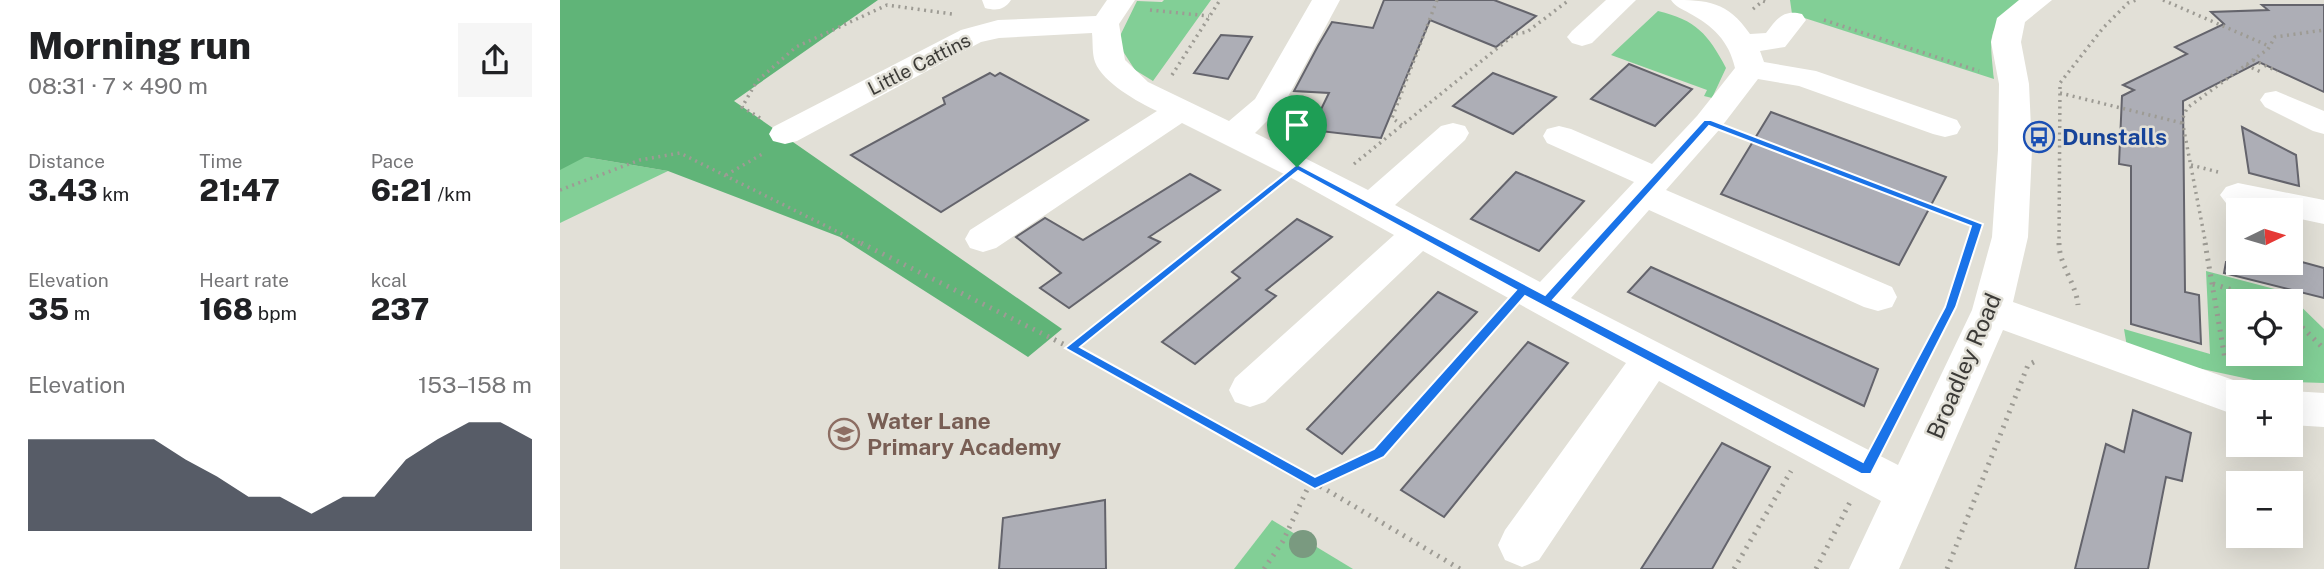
<!DOCTYPE html>
<html lang="en">
<head>
<meta charset="utf-8">
<style>
	:root { --surface:#fff; --page:#f6f6f6; --text:#202124; --muted:#757577; --accent:#111827 }
	body { margin:0; font-family:"Public Sans",sans-serif; background:var(--page); color:var(--text); height:100vh; display:flex; flex-direction:column; font-size:26px; white-space:nowrap }
	* { box-sizing:border-box; margin:0 }
	p { font-size:23px; color:var(--muted) }
	.icon { flex:none; width:38px; height:38px; fill:none; stroke:currentColor; stroke-width:2; stroke-linecap:round; stroke-linejoin:round }
	.map { position:relative; flex:1; overflow:hidden }
	.drawer { display:flex; flex-direction:column; background:var(--surface); width:560px }
	.drawer>* { flex:none }
	.needle { width:46px; rotate:85deg }
	.controls { position:absolute; left:1666px; top:198px; display:grid; gap:14px }
	.controls a { display:grid; place-items:center; width:77px; height:77px; border-radius:0px; background:var(--surface); box-shadow:0 7px 28px #0002; font-size:35px }
	.pin { position:absolute; display:grid; place-items:center; width:60px; height:60px; color:#fff; margin:-72px -30px; border-radius:50% 50% 50% 0; rotate:-45deg; box-shadow:0 0 7px #0007 }
	.pin .icon { rotate:45deg }
	.round { display:grid; place-items:center; flex:none; width:74px; height:74px; border-radius:0px; background:var(--page) }
	.summary { display:flex; align-items:center; justify-content:space-between; height:119px; padding:0 28px }
	h1 { font-size:38px; font-weight:800; line-height:52px }
	.stats { display:grid; grid-template-columns:repeat(3,1fr); gap:10px; height:119px; padding:7px 28px }
	.stats div { display:grid; align-content:center }
	.stats b { font-size:30px; font-weight:800 }
	.stats small { font-size:19px; font-weight:400 }
	.stats p { font-size:19px }
	.chart { height:196px; padding:14px 28px }
	.chart p { display:flex; justify-content:space-between }
	.chart svg { width:100%; height:126px; margin-top:7px; fill:var(--accent); opacity:.7 }
	main { display:flex; flex:1; min-height:0 }
	.map>svg:first-child { display:block }
	.green { fill:#82cf96; fill-rule:evenodd }
	.forest { fill:#60b478 }
	.building { fill:#adaeb6; stroke:#64646c; stroke-width:2 }
	.lines { fill:none; stroke-linecap:round; stroke-linejoin:round }
	.path-far1 { stroke:#9d9b94; stroke-width:3.5; stroke-dasharray:2 4.5; stroke-linecap:butt }
	.path { stroke:#9d9b94; stroke-width:5; stroke-dasharray:2 6; stroke-linecap:butt }
	.minor { fill:#fff; fill-rule:evenodd }
	.tree { fill:#7a9a80 }
	.route { fill:#1a73e8; stroke:#fff; stroke-width:2; fill-rule:evenodd }
	.labels { text-anchor:middle; stroke-width:5; stroke-linejoin:round; paint-order:stroke }
	.far-street-label { font-size:19px; fill:#3b3a37; stroke:#e2e0d7 }
	.transit-label { font-size:23px; font-weight:bold; fill:#164399; stroke:#e2e0d7; text-anchor:start }
	.street-label { font-size:23px; fill:#3b3a37; stroke:#e2e0d7 }
	.education-label { font-size:23px; font-weight:bold; fill:#785e54; stroke:#e2e0d7; text-anchor:start }
</style>
</head>
<body>
<main>
<section class="drawer">
<div class="summary"><div><h1>Morning run</h1><p>08:31 · 7 × 490 m</p></div><a class="round"><svg class="icon" aria-label="share" viewBox="0 0 24 24"><path d="M12 15V3M7 8l5-5 5 5M5 13v7h14v-7"/></svg></a></div>
<div class="stats">
<div><p>Distance</p><b>3.43<small> km</small></b></div>
<div><p>Time</p><b>21:47</b></div>
<div><p>Pace</p><b>6:21<small> /km</small></b></div>
</div>
<div class="stats">
<div><p>Elevation</p><b>35<small> m</small></b></div>
<div><p>Heart rate</p><b>168<small> bpm</small></b></div>
<div><p>kcal</p><b>237</b></div>
</div>
<div class="chart"><p><span>Elevation</span>153–158 m</p>
<svg viewBox="0 0 160 44" preserveAspectRatio="none"><path d="M0 44V12L10 12L20 12L30 12L40 12L50 19L60 25L70 32L80 32L90 38L100 32L110 32L120 19L130 12L140 6L150 6L160 12V44z"/></svg>
</div>
</section>
<div class="map">
<svg width="1764" height="569" viewBox="0 0 1764 569">
	<rect width="100%" height="100%" fill="#e2e0d7"/>
	<g class="green">
		<polygon points="604,0 651,0 593,81 575,70 557,42 577,1 602,2"/>
		<path d="M1230,0H1466C1425,28 1430,33 1434,79L1232,14Z"/>
		<path d="M1098,11C1136,20 1148,34 1166,68L1152,98L1144,96L1147,90L1051,55Z"/>
		<polygon points="25,157 108,171 0,223 0,162"/>
		<path d="M1646,271L1726,292L1764,329V383L1698,381L1568,353L1564,329L1650,354ZM1678,301H1731V354H1678Z"/>
		<polygon points="712,520 793,569 674,569"/>
	</g>
	<polygon class="forest" points="0,0 318,0 174,101 502,329 468,357 280,237 108,171 25,157 0,170"/>
	<g class="building">
		<polygon points="824,0 934,0 976,16 936,47 870,20 821,138 751,130 769,93 734,91 758,46 772,22 813,28"/>
		<polygon points="1702,5 1764,5 1764,92 1699,62 1623,101 1625,292 1639,295 1641,344 1571,324 1571,166 1559,164 1562,96 1574,90 1563,85 1627,54 1615,47 1664,24 1651,12 1708,10"/>
		<polygon points="661,35 692,37 668,79 634,73"/>
		<polygon points="1069,64 1132,89 1095,126 1031,99"/>
		<polygon points="430,73 435,76 440,73 528,120 381,212 291,155 385,104 383,98"/>
		<polygon points="933,73 996,97 953,134 893,106"/>
		<polygon points="1211,112 1386,177 1339,265 1161,194"/>
		<polygon points="1682,127 1736,155 1739,186 1689,173"/>
		<polygon points="956,172 1024,201 979,251 911,219"/>
		<polygon points="630,174 660,190 589,237 600,242 509,308 480,288 501,273 456,237 485,218 523,240"/>
		<polygon points="737,219 772,237 706,290 716,296 635,364 602,342 680,278 672,272"/>
		<polygon points="1666,262 1742,262 1764,268 1764,298 1664,273"/>
		<polygon points="1091,267 1318,369 1304,406 1068,292"/>
		<polygon points="878,292 917,312 782,454 747,429"/>
		<polygon points="968,342 1008,363 884,517 841,490"/>
		<polygon points="1573,410 1631,433 1622,481 1606,477 1588,569 1515,569 1546,444 1564,452"/>
		<polygon points="1162,443 1210,467 1152,569 1081,569"/>
		<polygon points="545,500 546,569 439,569 443,518"/>
	</g>
	<g class="lines">
		<g class="path-far1">
			<polyline points="1603,0 1709,46"/>
			<polyline points="1193,9 1203,1 1209,3"/>
			<polyline points="590,10 649,16"/>
			<polyline points="1264,20 1419,71"/>
			<polyline points="1693,60 1717,71"/>
			<polyline points="1686,65 1703,73"/>
			<polyline points="612,75 660,0"/>
			<polyline points="1500,93 1622,123"/>
			<polyline points="200,118 182,107 197,81 236,47 327,5 392,14"/>
			<polyline points="842,125 832,118 877,0"/>
			<polyline points="1178,134 1415,224"/>
			<polyline points="794,164 955,34 967,32 1009,0"/>
			<polyline points="1631,165 1658,172"/>
			<polyline points="166,175 204,153"/>
			<polyline points="0,190 80,160 120,153 304,245"/>
			<polyline points="640,245 712,187"/>
			<polyline points="1499,245 1500,83 1543,28 1568,3 1576,0"/>
			<polyline points="1646,245 1622,120 1627,108 1708,49 1715,37 1764,30"/>
		</g>
		<g class="path">
			<polyline points="301,243 511,348 755,483 900,569"/>
			<path d="M1499,243C1499,265 1516,283 1518,305"/>
			<polyline points="1645,243 1665,359"/>
			<polyline points="1653,284 1708,301"/>
			<polyline points="1731,316 1764,349"/>
			<polyline points="511,348 642,243"/>
			<polyline points="1322,438 1383,321"/>
			<polyline points="756,483 819,453 940,315"/>
			<polyline points="704,569 723,541 751,481"/>
			<polyline points="1174,569 1231,471"/>
			<polyline points="1256,569 1290,502"/>
			<polyline points="1387,569 1468,365 1474,362"/>
		</g>
		<g class="minor">
			<path d="M422,0H451C444,10 437,11 425,8Z"/>
			<path d="M547,0H575L559,24L565,60L588,82L669,121L695,99L752,0H780L724,104L695,133L808,190L881,126L893,123L905,126L909,133L905,140L835,205L980,282L1074,182L987,143L983,136L987,129L999,126L1011,129L1092,164L1137,116L1175,68C1169,41 1153,26 1129,13C1122,9 1116,7 1111,0C1148,0 1167,1 1190,34L1206,33C1217,19 1223,9 1242,14L1246,20L1225,47L1200,51L1204,62L1256,71L1397,120L1401,127L1397,134L1385,137L1373,134L1239,86L1198,79L1159,130L1106,190L1332,287L1337,297L1332,307L1318,311L1304,307L1089,210L1011,298L1338,465L1412,310L1432,237L1438,150L1439,84L1431,42L1437,18L1459,0H1492L1465,22L1461,42L1469,84L1472,150L1468,237L1453,302L1693,387L1696,392H1678V416L1443,330L1339,569H1289L1321,501L1099,381L979,560L962,567L945,560L938,545L945,530L1066,363L863,251L705,402L690,407L675,402L669,390L675,378L834,235L726,175L622,123L436,248L423,252L410,248L405,239L410,230L597,111C578,102 543,83 535,62C532,54 533,42 532,33L439,38L421,42L237,141L225,144L213,141L209,134L213,127L401,30L438,20L536,16Z"/>
			<polygon points="1046,0 1076,0 1032,43 1022,46 1012,43 1007,37 1012,31"/>
			<polygon points="1716,91 1764,111 1764,134 1753,131 1705,107 1700,100 1705,93"/>
			<polygon points="1678,183 1764,200 1764,224 1731,217 1731,210 1695,210 1666,203 1660,195 1666,187"/>
			<polygon points="1731,391 1764,393 1764,427 1731,425 1731,392 1727,392"/>
		</g>
	</g>
	<circle class="tree" cx="743" cy="544" r="14"/>
	<path class="route" d="M1144,120H1151L1423,224L1396,307L1311,474H1301L965,296L824,457L755,489L505,348L737,164L985,295ZM1149,126L1411,226L1385,307L1303,462L993,300ZM738,171L956,290L814,449L755,477L520,347Z"/>
	<defs>
		<g id="bus-ring" transform="scale(1.575)"><circle r="9.5" fill="#e2e0d7" stroke="#1a4fb4" stroke-width="1.5"/><path d="M-5-6H5V4H4V6H2V4H-2V6H-4V4H-5ZM-3.5-4V0h7V-4ZM-3.5 1.2v1.5H-2V1.2ZM2 1.2v1.5H3.5V1.2Z" fill="#1a4fb4"/></g>
		<g id="school-ring" transform="scale(1.575)"><circle r="9.5" fill="#e2e0d7" stroke="#8d6e63" stroke-width="1.5"/><path d="M0-5L7-2L0 1L-7-2ZM-4 1L0 2.5L4 1V4Q0 6-4 4Z" fill="#8d6e63"/></g>
	</defs>
	<g fill-rule="evenodd">
		<use href="#bus-ring" x="1479" y="137"/>
		<use href="#school-ring" x="284" y="434"/>
	</g>
	<g class="labels">
		<g class="far-street-label">
			<text transform="translate(359 64) rotate(-27)" y="7">Little Cattins</text>
		</g>
		<g class="transit-label">
			<text x="1502" y="145">Dunstalls</text>
		</g>
		<g class="street-label">
			<text transform="translate(1404 366) rotate(-67)" y="8">Broadley Road</text>
		</g>
		<g class="education-label">
			<text x="307" y="429">Water Lane<tspan x="307" dy="26">Primary Academy</tspan></text>
		</g>
	</g>
</svg>
<div class="controls">
<a><svg class="needle" viewBox="-14 -14 28 28"><path d="M0-13l5 13h-10z" fill="#e53935"/><path d="M0 13l5-13h-10z" fill="#757577"/></svg></a>
<a><svg class="icon" aria-label="locate" viewBox="0 0 24 24"><circle cx="12" cy="12" r="6"/><path d="M12 2v4M12 18v4M2 12h4M18 12h4"/></svg></a>
<a>+</a>
<a>−</a>
</div>
<div class="pin" style="left:737px;top:167px;background:#1e9e55"><svg class="icon" aria-label="arrive" viewBox="0 0 24 24"><path d="M6 21V4h12l-3 4 3 4H6"/></svg></div>
</div>
</main>
</body>
</html>
